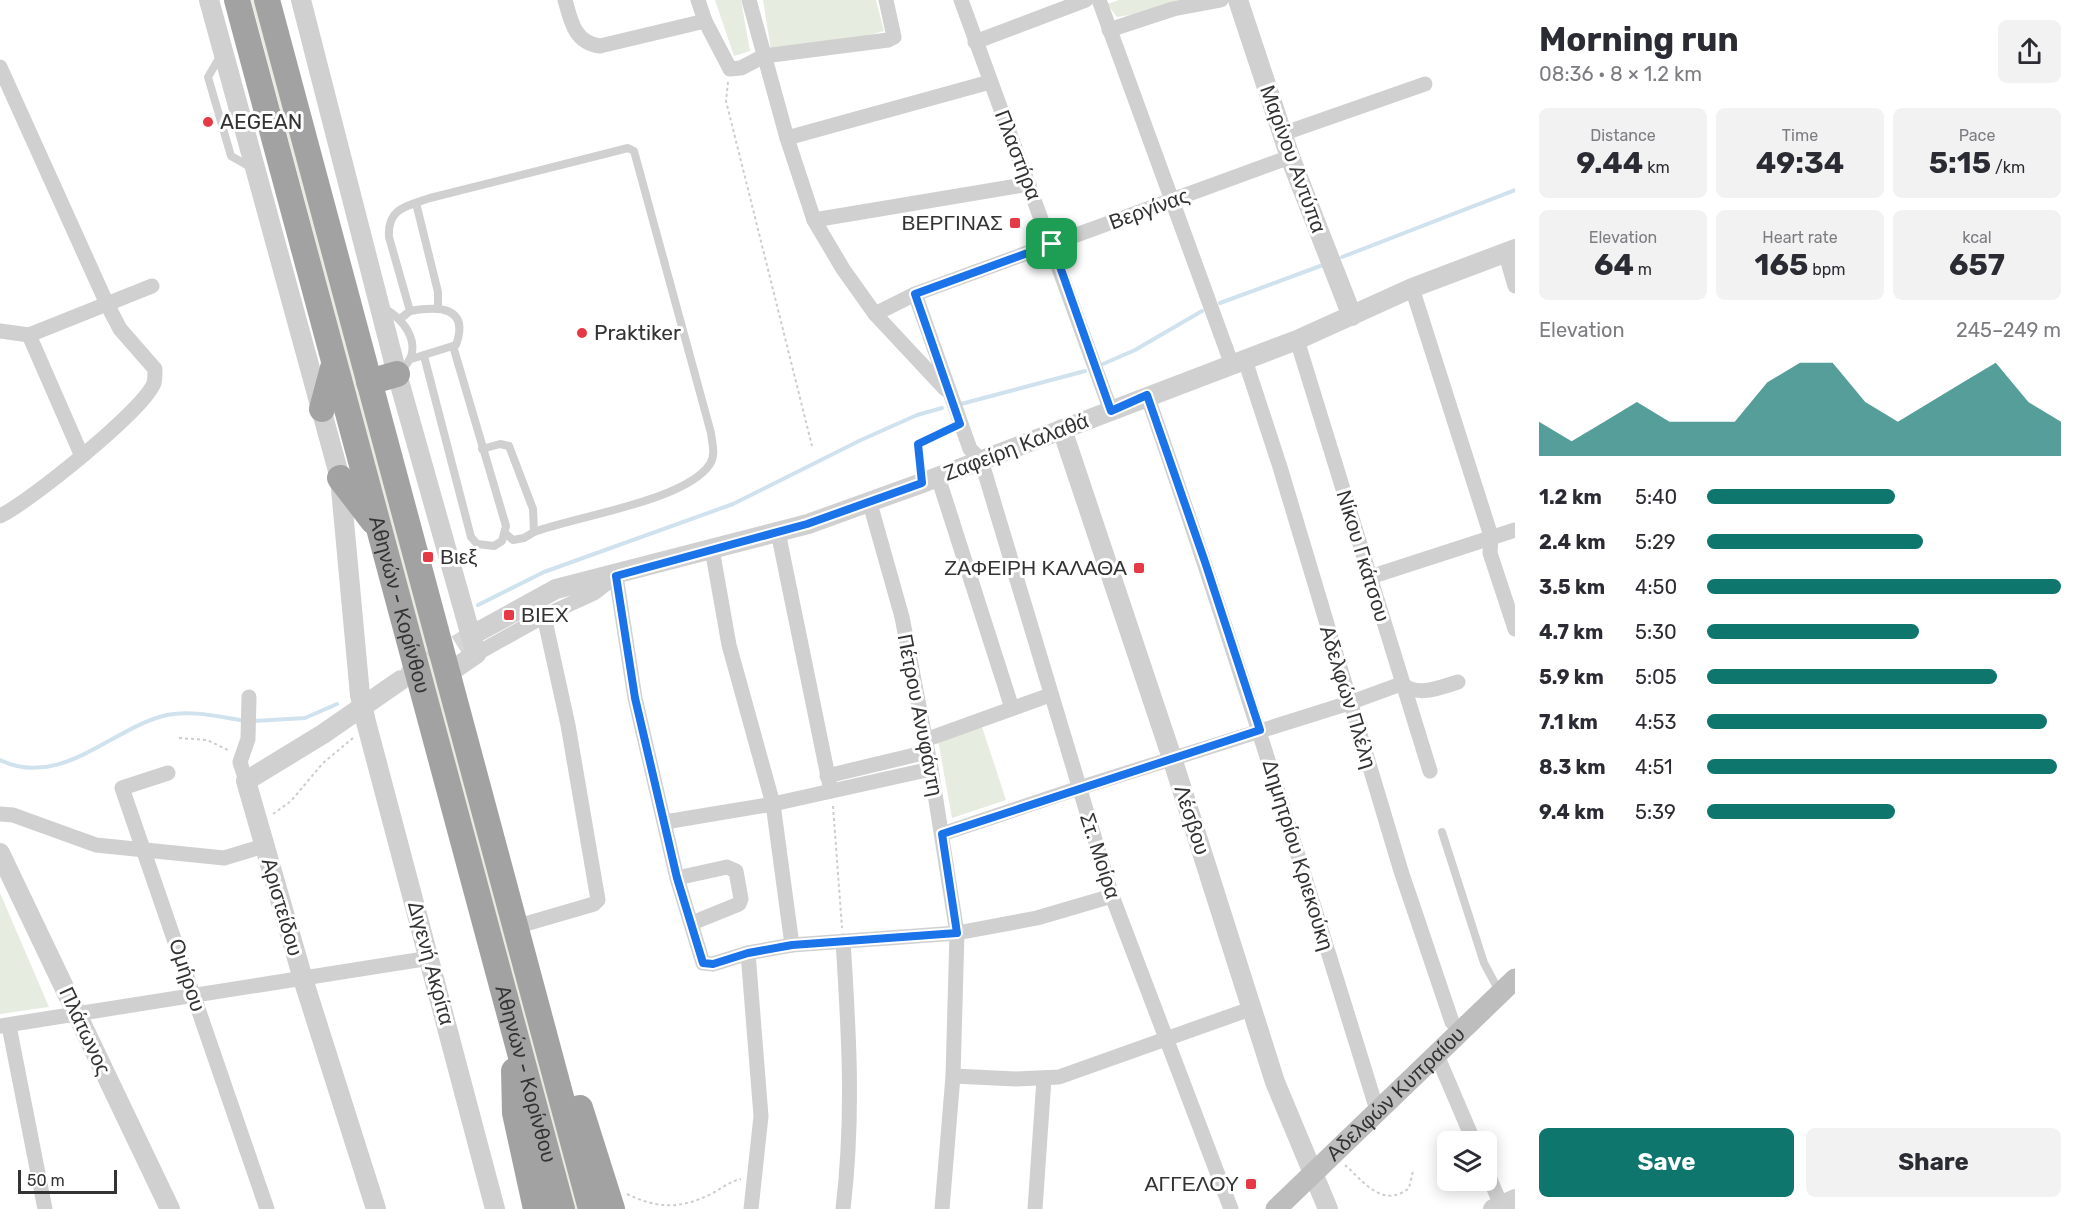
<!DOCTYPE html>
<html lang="en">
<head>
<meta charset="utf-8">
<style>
	:root { --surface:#fff; --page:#f2f2f3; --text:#2b2b33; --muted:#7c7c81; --accent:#0f766e }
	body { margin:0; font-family:Rubik,sans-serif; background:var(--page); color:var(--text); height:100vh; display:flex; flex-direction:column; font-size:22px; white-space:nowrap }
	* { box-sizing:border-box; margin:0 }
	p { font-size:20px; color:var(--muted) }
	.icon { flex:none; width:33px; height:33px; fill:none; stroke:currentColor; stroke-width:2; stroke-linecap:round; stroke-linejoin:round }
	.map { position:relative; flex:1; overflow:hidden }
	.details { display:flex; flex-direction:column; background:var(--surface); width:570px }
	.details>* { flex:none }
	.controls { position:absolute; left:1437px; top:1131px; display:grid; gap:12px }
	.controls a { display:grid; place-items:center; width:60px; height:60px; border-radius:9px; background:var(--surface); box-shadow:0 3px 15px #0003; font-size:30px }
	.scale { position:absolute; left:18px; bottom:15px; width:99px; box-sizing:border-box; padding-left:6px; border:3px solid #333; border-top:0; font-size:16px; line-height:21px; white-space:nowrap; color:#333; -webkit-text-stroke:4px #fff; paint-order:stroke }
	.pin { position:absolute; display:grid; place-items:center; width:51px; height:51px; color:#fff; margin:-26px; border-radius:12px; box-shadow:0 3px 9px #0006 }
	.round { display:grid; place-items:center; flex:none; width:63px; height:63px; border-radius:9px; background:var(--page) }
	.summary { display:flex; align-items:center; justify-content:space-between; height:102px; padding:0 24px }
	h1 { font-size:33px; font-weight:700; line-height:45px }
	.figures { display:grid; grid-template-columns:repeat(3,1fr); gap:9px; height:102px; padding:6px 24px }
	.figures div { display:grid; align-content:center; border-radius:9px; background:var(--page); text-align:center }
	.figures b { font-size:30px; font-weight:700 }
	.figures small { font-size:16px; font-weight:400 }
	.figures p { font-size:16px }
	.chart { height:168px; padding:12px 24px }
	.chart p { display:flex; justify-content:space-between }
	.chart svg { width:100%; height:108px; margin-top:6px; fill:var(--accent); opacity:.7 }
	.action { display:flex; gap:12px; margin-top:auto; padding:12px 24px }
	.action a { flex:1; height:69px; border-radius:9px; background:var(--accent); color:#fff; font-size:24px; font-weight:700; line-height:69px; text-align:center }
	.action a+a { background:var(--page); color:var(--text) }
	ul { padding:0 24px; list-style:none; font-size:20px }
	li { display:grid; grid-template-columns:96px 72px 1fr; align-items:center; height:45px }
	li i { height:15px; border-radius:8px; background:var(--accent) }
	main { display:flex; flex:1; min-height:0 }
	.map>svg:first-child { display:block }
	.green { fill:#e6ecdf }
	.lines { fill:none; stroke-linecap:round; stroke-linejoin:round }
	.stream { stroke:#cfe2ee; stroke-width:4 }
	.tertiary-tunnel { stroke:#d6d6d6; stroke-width:20; stroke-dasharray:20 10; stroke-linecap:butt }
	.path { stroke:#cdcdcd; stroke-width:2; stroke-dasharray:3 3; stroke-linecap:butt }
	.service { stroke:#d0d0d0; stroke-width:8 }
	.minor { stroke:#d0d0d0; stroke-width:15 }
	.tertiary { stroke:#d0d0d0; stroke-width:20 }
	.secondary { stroke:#bdbdbd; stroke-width:21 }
	.trunk { stroke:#a2a2a2; stroke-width:26 }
	.tertiary-bridge { stroke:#d0d0d0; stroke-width:20 }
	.route-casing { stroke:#fff; stroke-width:12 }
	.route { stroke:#1a73e8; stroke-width:8 }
	.poi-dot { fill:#e63946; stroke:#fff; stroke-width:2 }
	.labels { text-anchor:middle; stroke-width:6; stroke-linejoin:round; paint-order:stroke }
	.poi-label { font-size:21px; fill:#333; stroke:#fff; text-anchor:start }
	.street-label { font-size:21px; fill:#333; stroke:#fff }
</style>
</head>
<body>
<main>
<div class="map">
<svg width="1515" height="1209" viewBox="0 0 1515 1209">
	<rect width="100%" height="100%" fill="#fff"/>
	<g class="green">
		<polygon points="251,0 256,0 578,1209 574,1209"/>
		<polygon points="715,0 741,0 750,51 734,56"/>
		<polygon points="763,0 876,0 884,31 831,45 771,50"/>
		<polygon points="1119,0 1220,0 1117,17 1107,4"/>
		<polygon points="982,727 1006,800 952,818 938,740"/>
		<polygon points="0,893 49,1007 0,1014"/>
	</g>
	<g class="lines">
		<g class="stream">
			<polyline points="1342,257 1515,190"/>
			<polyline points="1220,303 1323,265"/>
			<polyline points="1103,364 1135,350 1202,311"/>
			<polyline points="961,404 1085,371"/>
			<polyline points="478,605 544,572 733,504 861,440 917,415 942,408"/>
			<polyline points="254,721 305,718 337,704"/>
			<path d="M0,760C60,789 110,730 163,716C190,709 220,717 246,721"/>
		</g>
		<polyline class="tertiary-tunnel" points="406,677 476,633"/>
		<g class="path">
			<polyline points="728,82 726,101 812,446"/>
			<polyline points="919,466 918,444 949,428"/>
			<polyline points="179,738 207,740 228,750"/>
			<polyline points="833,806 842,928"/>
			<polyline points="273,814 291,801 323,763 353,738"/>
			<path d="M1345,1165C1364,1182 1383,1209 1409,1188L1413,1171"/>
			<path d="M627,1194C658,1209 681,1209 711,1194C721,1189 730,1181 741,1179"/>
		</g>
		<g class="service">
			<polyline points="221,55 208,77 231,156 252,168"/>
			<polyline points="416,203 438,292 438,307"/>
			<path d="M381,307C407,319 426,350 400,371"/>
			<path d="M410,311C438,306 470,306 456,345L411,359"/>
			<path d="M401,318L410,311L389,237C387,208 407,206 430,198L628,148L634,151L711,433C712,443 716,455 710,464C686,501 576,516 534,532"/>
			<polyline points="424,356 471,537 477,544 494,546 502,541 506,526 453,346"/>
			<polyline points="482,449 500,444 509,446 533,509 534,532 524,538 513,540 506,534"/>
			<polyline points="1442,832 1484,963 1499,991"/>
		</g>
		<g class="minor">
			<path d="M565,0C571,22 575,43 600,46L705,21"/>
			<polyline points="698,0 705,21 730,69 741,68 764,56 888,40 894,37 886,0"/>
			<polyline points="749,0 787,138 814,220 843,269 875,314 945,389"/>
			<polyline points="961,0 1111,411"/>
			<polyline points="1099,0 1232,365"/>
			<polyline points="1109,30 1173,9 1221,0"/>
			<polyline points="975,42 1086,0"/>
			<path d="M0,67L107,304L120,329L155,369C155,373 155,379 154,383C144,410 28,503 0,516"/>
			<polyline points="1282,134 1425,84"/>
			<polyline points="787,138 990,82"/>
			<polyline points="814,220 1029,184"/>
			<polyline points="1505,252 1515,286"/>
			<polyline points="1412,288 1491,536 1490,553 1515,629"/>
			<polyline points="915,294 970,449 981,460 1112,896 1231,1209"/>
			<polyline points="875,314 915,294 1290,157"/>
			<polyline points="0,331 29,335 152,286"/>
			<polyline points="29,335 81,454"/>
			<polyline points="1297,340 1430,771"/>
			<polyline points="1245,360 1280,467 1401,871 1452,1022 1460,1030"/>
			<path d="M1147,395C1230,632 1303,871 1377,1110"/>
			<polyline points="938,477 1012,708"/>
			<polyline points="869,500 902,617 931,769 957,933 953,1076 942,1209"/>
			<polyline points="778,532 831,791"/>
			<polyline points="712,549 729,645 773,804 792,945"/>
			<polyline points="1370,577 1515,530"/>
			<polyline points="476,654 544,616 594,593 616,576 635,698 677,878 703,963 713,964 748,953 792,945 957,933 1037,918 1112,896"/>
			<polyline points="925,740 1050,695"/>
			<polyline points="168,773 122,788 267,1209"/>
			<polyline points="827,776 927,752"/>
			<polyline points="246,781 240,762 248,739 249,697"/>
			<polyline points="0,814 13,815 96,845 224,858 264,846"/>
			<polyline points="665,822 773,804 931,769"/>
			<path d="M942,834L1079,788L1349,703L1401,684C1419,697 1438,688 1458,682"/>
			<polyline points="677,878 727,867 736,871 741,899 739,904 692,923"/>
			<polyline points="515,927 594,904 598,900 568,725 544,616"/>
			<polyline points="748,953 761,1116 751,1209"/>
			<polyline points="0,1026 430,958"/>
			<polyline points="9,1026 45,1209"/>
			<polyline points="1436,1053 1474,1142"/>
			<polyline points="953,1076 1016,1079 1059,1077 1253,1008"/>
			<polyline points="1486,1170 1501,1205"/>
			<path d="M843,1209C854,1116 849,1034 843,941"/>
			<polyline points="1035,1209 1044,1079"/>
		</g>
		<g class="tertiary">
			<polyline points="209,0 340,478 360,695"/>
			<polyline points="301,0 397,374 476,654 447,674"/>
			<polyline points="1238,0 1290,157 1352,316"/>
			<polyline points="1062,429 1172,758 1275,1082 1328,1209"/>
			<polyline points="476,633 556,589 808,524 922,483 1297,340 1412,288 1515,249"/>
			<polyline points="365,718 495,1209"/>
			<polyline points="0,853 170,1209"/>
			<polyline points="376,1209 303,979 246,781 323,734 401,680"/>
			<polyline points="1493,1209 1515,1199"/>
		</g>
		<path class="secondary" id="s1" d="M1276,1209L1515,979"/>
		<g class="trunk">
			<path id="s2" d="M237,0L562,1209"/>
			<polyline points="267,0 591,1209"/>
			<polyline points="369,382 397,374"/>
			<polyline points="322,409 334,364"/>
			<polyline points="340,478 373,521"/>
			<polyline points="514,1071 515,1113 536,1209"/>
			<polyline points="580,1108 612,1209"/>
		</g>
		<polyline class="tertiary-bridge" points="360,695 365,718"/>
	</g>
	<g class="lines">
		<g class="route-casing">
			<polygon id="route" points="1052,244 1111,411 1147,395 1205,562 1260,730 942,834 957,933 792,945 748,953 713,964 703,963 677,878 635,698 616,576 807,524 922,483 918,444 960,424 915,294"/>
		</g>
		<use href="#route" class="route"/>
	</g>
	<g class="poi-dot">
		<circle cx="208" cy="122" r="6"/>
		<rect x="1009" y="217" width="12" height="12" rx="3"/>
		<circle cx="582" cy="333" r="6"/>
		<rect x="422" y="551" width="12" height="12" rx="3"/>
		<rect x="1133" y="562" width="12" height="12" rx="3"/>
		<rect x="503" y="609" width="12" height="12" rx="3"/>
		<rect x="1245" y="1178" width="12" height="12" rx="3"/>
	</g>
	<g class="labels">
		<g class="poi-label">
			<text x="220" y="129">AEGEAN</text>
			<text x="1003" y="230" text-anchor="end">ΒΕΡΓΙΝΑΣ</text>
			<text x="594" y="340">Praktiker</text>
			<text x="440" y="564">Βιεξ</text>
			<text x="1127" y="575" text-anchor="end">ΖΑΦΕΙΡΗ ΚΑΛΑΘΑ</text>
			<text x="521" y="622">ΒΙΕΧ</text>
			<text x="1239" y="1191" text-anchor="end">ΑΓΓΕΛΟΥ</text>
		</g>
		<g class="street-label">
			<text transform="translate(1018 155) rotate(69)" y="7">Πλαστήρα</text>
			<text transform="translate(1293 159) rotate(70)" y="7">Μαρίνου Αντύπα</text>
			<text transform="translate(1149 209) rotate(-20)" y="7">Βεργίνας</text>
			<text transform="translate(1016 447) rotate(-21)" y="7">Ζαφείρη Καλαθά</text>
			<text transform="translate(1363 556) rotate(73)" y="7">Νίκου Γκάτσου</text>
			<text dy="7" stroke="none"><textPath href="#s2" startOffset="626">Αθηνών - Κορίνθου</textPath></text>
			<text transform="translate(1348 697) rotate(73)" y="7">Αδελφών Πλέλη</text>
			<text transform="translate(920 715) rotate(79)" y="7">Πέτρου Ανυφάντη</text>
			<text transform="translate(1192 820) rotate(72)" y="7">Λέσβου</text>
			<text transform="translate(1298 855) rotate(73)" y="7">Δημητρίου Κριεκούκη</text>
			<text transform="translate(1100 856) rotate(72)" y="7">Στ. Μοίρα</text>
			<text transform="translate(282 907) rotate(74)" y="7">Αριστείδου</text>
			<text transform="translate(431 963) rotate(75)" y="7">Διγενή Ακρίτα</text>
			<text transform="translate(187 975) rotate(72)" y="7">Ομήρου</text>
			<text transform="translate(85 1031) rotate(65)" y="7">Πλάτωνος</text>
			<text dy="7" stroke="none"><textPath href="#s2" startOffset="1112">Αθηνών - Κορίνθου</textPath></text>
			<text dy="7" stroke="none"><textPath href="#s1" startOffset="166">Αδελφών Κυπραίου</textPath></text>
		</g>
	</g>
</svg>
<div class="controls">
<a><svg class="icon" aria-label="layers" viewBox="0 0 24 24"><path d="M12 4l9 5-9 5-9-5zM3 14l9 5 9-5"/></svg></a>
</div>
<div class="scale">50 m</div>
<div class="pin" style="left:1052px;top:244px;background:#1e9e55"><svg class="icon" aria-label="arrive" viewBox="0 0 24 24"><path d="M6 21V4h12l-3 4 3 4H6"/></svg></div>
</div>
<section class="details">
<div class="summary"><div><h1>Morning run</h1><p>08:36 · 8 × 1.2 km</p></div><a class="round"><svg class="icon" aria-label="share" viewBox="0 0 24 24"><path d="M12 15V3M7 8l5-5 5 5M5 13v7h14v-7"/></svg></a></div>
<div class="figures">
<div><p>Distance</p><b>9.44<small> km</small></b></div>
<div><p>Time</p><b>49:34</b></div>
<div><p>Pace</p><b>5:15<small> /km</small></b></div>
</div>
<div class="figures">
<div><p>Elevation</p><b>64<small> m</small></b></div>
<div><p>Heart rate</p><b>165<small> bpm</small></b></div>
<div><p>kcal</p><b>657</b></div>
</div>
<div class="chart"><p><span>Elevation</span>245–249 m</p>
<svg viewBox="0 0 160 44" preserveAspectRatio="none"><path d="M0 44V30L10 38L20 30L30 22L40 30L50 30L60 30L70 14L80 6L90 6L100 22L110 30L120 22L130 14L140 6L150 22L160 30V44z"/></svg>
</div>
<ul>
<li><b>1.2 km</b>5:40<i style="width:53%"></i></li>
<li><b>2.4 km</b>5:29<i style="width:61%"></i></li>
<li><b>3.5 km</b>4:50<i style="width:100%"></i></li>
<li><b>4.7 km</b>5:30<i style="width:60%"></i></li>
<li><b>5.9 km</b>5:05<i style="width:82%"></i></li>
<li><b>7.1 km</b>4:53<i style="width:96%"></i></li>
<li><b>8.3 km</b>4:51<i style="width:99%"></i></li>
<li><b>9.4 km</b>5:39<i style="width:53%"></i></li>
</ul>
<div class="action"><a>Save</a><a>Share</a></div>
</section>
</main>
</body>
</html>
